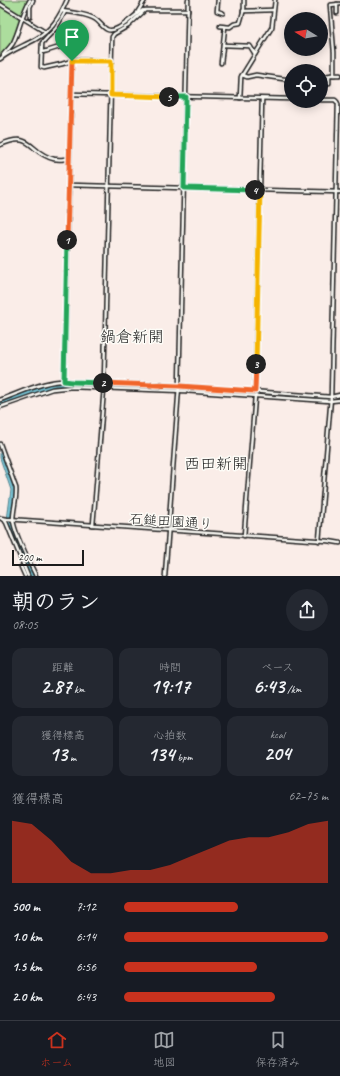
<!DOCTYPE html>
<html lang="ja">
<head>
<meta charset="utf-8">
<style>
	:root { --surface:#171b24; --page:#242831; --text:#f1f3f6; --muted:#9ea1a6; --line:#363941; --accent:#c8321e }
	body { margin:0; font-family:Caveat,"Klee One",sans-serif; background:var(--page); color:var(--text); height:100vh; display:flex; flex-direction:column; font-size:15px; white-space:nowrap }
	* { box-sizing:border-box; margin:0 }
	p { font-size:13px; color:var(--muted) }
	.icon { flex:none; width:22px; height:22px; fill:none; stroke:currentColor; stroke-width:2; stroke-linecap:round; stroke-linejoin:round }
	.map { position:relative; height:576px; overflow:hidden }
	.panel { display:flex; flex-direction:column; background:var(--surface); flex:1 }
	.panel>* { flex:none }
	.needle { width:26px; rotate:281deg }
	.buttons { position:absolute; left:284px; top:12px; display:grid; gap:8px }
	.buttons a { display:grid; place-items:center; width:44px; height:44px; border-radius:50%; background:var(--surface); box-shadow:0 2px 10px #0003; font-size:20px }
	.scale { position:absolute; left:12px; bottom:10px; width:72px; box-sizing:border-box; padding-left:4px; border:2px solid #1c1c1c; border-top:0; font-size:11px; line-height:14px; white-space:nowrap; color:#1c1c1c; -webkit-text-stroke:3px #fdfcf7; paint-order:stroke }
	.pin { position:absolute; display:grid; place-items:center; width:34px; height:34px; color:#fff; margin:-41px -17px; border-radius:50% 50% 50% 0; rotate:-45deg; box-shadow:0 0 4px #0007 }
	.pin .icon { rotate:45deg }
	.km { position:absolute; width:20px; height:20px; margin:-10px; border-radius:50%; background:#222; color:#fff; font-size:11px; line-height:20px; text-align:center }
	.round { display:grid; place-items:center; flex:none; width:42px; height:42px; border-radius:21px; background:var(--page) }
	.overview { display:flex; align-items:center; justify-content:space-between; height:68px; padding:0 12px }
	h1 { font-size:22px; font-weight:600; line-height:30px }
	.stats { display:grid; grid-template-columns:repeat(3,1fr); gap:6px; height:68px; padding:4px 12px }
	.stats div { display:grid; align-content:center; border-radius:10px; background:var(--page); text-align:center }
	.stats b { font-size:20px; font-weight:600 }
	.stats small { font-size:11px; font-weight:400 }
	.stats p { font-size:11px }
	.chart { height:112px; padding:8px 12px }
	.chart p { display:flex; justify-content:space-between }
	.chart svg { width:100%; height:72px; margin-top:4px; fill:var(--accent); opacity:.7 }
	ul { padding:0 12px; list-style:none; font-size:13px }
	li { display:grid; grid-template-columns:64px 48px 1fr; align-items:center; height:30px }
	li i { height:10px; border-radius:5px; background:var(--accent) }
	.tab-bar { display:flex; justify-content:space-around; align-items:center; height:56px; border-top:1px solid var(--line); background:var(--surface); font-size:11px; color:var(--muted) }
	.tab-bar a { display:grid; justify-items:center; gap:2px }
	.tab-bar .active { color:var(--accent) }
	.map>svg:first-child { display:block }
	.green { fill:#acdd9d; stroke:#647c5c }
	.water { fill:#7ac7d8; stroke:#54838d }
	.lines { fill:none; stroke-linecap:round; stroke-linejoin:round }
	.minor-casing { stroke:#1c1c1c; stroke-width:5.5 }
	.minor { stroke:#fdfcf7; stroke-width:2.5 }
	.split-1-casing { stroke:#fff; stroke-width:8 }
	.split-2-casing { stroke:#fff; stroke-width:8 }
	.split-3-casing { stroke:#fff; stroke-width:8 }
	.split-4-casing { stroke:#fff; stroke-width:8 }
	.split-5-casing { stroke:#fff; stroke-width:8 }
	.split-6-casing { stroke:#fff; stroke-width:8 }
	.split-1 { stroke:#f0652b; stroke-width:5 }
	.split-2 { stroke:#22a559; stroke-width:5 }
	.split-3 { stroke:#f0652b; stroke-width:5 }
	.split-4 { stroke:#f5b400; stroke-width:5 }
	.split-5 { stroke:#22a559; stroke-width:5 }
	.split-6 { stroke:#f5b400; stroke-width:5 }
	.labels { text-anchor:middle; stroke-width:3; stroke-linejoin:round; paint-order:stroke }
	.street-label { font-size:14px; fill:#1c1c1c; stroke:#fdfcf7 }
	.quarter-label { font-size:16px; fill:#1c1c1c; stroke:#fdfcf7 }
</style>
</head>
<body>
<div class="map">
<svg width="340" height="576" viewBox="0 0 340 576">
	<rect width="100%" height="100%" fill="#faede8"/>
	<filter id="ink" filterUnits="userSpaceOnUse"><feTurbulence type="fractalNoise" baseFrequency=".025" numOctaves="2"/><feDisplacementMap in="SourceGraphic" scale="8" xChannelSelector="R" yChannelSelector="G"/><feConvolveMatrix kernelMatrix="1 2 1 2 8 2 1 2 1" color-interpolation-filters="sRGB"/></filter>
	<g filter="url(#ink)">
		<polygon class="green" points="0,0 28,0 25,7 13,41 9,48 0,57"/>
		<g class="water">
			<polygon points="54,382 71,384 177,387 177,389 78,386 55,386 0,406 0,401"/>
			<polygon points="0,447 15,489 12,523 34,576 30,576 7,520 11,490 0,458"/>
		</g>
		<g class="lines">
			<g class="minor-casing">
				<g id="minor">
					<polyline points="218,0 217,11 223,13"/>
					<polyline points="0,4 45,32"/>
					<polyline points="337,4 337,13"/>
					<path d="M62,11C70,12 88,14 95,19C103,24 105,35 118,28C128,23 134,15 143,10"/>
					<polyline points="243,11 273,10"/>
					<polyline points="65,12 56,28 42,43 41,67 44,68 62,64 75,60 111,61"/>
					<polyline points="137,13 145,0"/>
					<polyline points="30,17 30,7 33,0"/>
					<polyline points="220,26 230,27 234,24 240,23 244,9 244,0"/>
					<polyline points="223,45 250,46 255,54"/>
					<polyline points="42,52 47,51 63,46 66,47 67,49"/>
					<path d="M3,55C6,51 10,48 13,43C20,29 22,13 30,0"/>
					<path d="M0,59C11,50 24,46 36,39C52,30 60,16 67,0"/>
					<polyline points="221,63 225,27"/>
					<polyline points="242,75 247,77 256,75 291,80"/>
					<polyline points="334,75 334,52 330,5 340,4"/>
					<polyline points="321,77 331,75 340,75"/>
					<polyline points="321,83 329,83 329,76"/>
					<polyline points="71,94 291,99"/>
					<polyline points="240,98 241,77 272,27 275,0"/>
					<path d="M0,145C33,130 28,153 54,159C59,160 64,159 69,159"/>
					<polyline points="69,185 340,192"/>
					<polyline points="64,381 72,61"/>
					<polyline points="104,383 112,37 114,34 128,26 145,10 188,10"/>
					<polyline points="255,391 262,99"/>
					<path d="M0,400C20,393 51,377 72,382L179,386L331,397L340,395"/>
					<polyline points="0,407 52,389 72,387 185,391 330,401 340,400"/>
					<path d="M0,444L16,488C17,499 13,509 13,520C15,536 29,561 36,576"/>
					<polyline points="0,518 7,519 328,541 340,543"/>
					<polyline points="2,519 6,522 28,576"/>
					<polyline points="93,525 104,388"/>
					<polyline points="244,536 255,396"/>
					<polyline points="319,541 331,397 338,104 337,102 335,100 321,100"/>
					<polyline points="21,567 25,576"/>
					<polyline points="165,576 179,386 188,0"/>
				</g>
			</g>
			<use href="#minor" class="minor"/>
		</g>
	</g>
	<g class="lines" filter="url(#ink)">
		<g class="split-1-casing">
			<polyline id="split-1" points="67,240 72,61"/>
		</g>
		<g class="split-2-casing">
			<polyline id="split-2" points="67,240 64,381 72,382 103,383"/>
		</g>
		<g class="split-3-casing">
			<polyline id="split-3" points="103,383 179,386 255,391 256,364"/>
		</g>
		<g class="split-4-casing">
			<polyline id="split-4" points="255,190 260,190 256,364"/>
		</g>
		<g class="split-5-casing">
			<polyline id="split-5" points="169,97 186,97 184,188 255,190"/>
		</g>
		<g class="split-6-casing">
			<polyline id="split-6" points="72,61 111,61 111,95 169,97"/>
		</g>
		<use href="#split-1" class="split-1"/>
		<use href="#split-2" class="split-2"/>
		<use href="#split-3" class="split-3"/>
		<use href="#split-4" class="split-4"/>
		<use href="#split-5" class="split-5"/>
		<use href="#split-6" class="split-6"/>
	</g>
	<g class="labels">
		<g class="street-label">
			<text transform="translate(171 521) rotate(4)" y="5">石鎚田園通り</text>
		</g>
		<g class="quarter-label">
			<text x="132" y="342">鍋倉新開</text>
			<text x="216" y="469">西田新開</text>
		</g>
	</g>
</svg>
<div class="buttons">
<a><svg class="needle" viewBox="-14 -14 28 28"><path d="M0-13l5 13h-10z" fill="#e53935"/><path d="M0 13l5-13h-10z" fill="#9ea1a6"/></svg></a>
<a><svg class="icon" aria-label="locate" viewBox="0 0 24 24"><circle cx="12" cy="12" r="6"/><path d="M12 2v4M12 18v4M2 12h4M18 12h4"/></svg></a>
</div>
<div class="scale">200 m</div>
<div class="pin" style="left:72px;top:61px;background:#1e9e55"><svg class="icon" aria-label="arrive" viewBox="0 0 24 24"><path d="M6 21V4h12l-3 4 3 4H6"/></svg></div>
<b class="km" style="left:67px;top:240px">1</b>
<b class="km" style="left:103px;top:383px">2</b>
<b class="km" style="left:256px;top:364px">3</b>
<b class="km" style="left:255px;top:190px">4</b>
<b class="km" style="left:169px;top:97px">5</b>
</div>
<section class="panel">
<div class="overview"><div><h1>朝のラン</h1><p>08:05</p></div><a class="round"><svg class="icon" aria-label="share" viewBox="0 0 24 24"><path d="M12 15V3M7 8l5-5 5 5M5 13v7h14v-7"/></svg></a></div>
<div class="stats">
<div><p>距離</p><b>2.87<small> km</small></b></div>
<div><p>時間</p><b>19:17</b></div>
<div><p>ペース</p><b>6:43<small> /km</small></b></div>
</div>
<div class="stats">
<div><p>獲得標高</p><b>13<small> m</small></b></div>
<div><p>心拍数</p><b>134<small> bpm</small></b></div>
<div><p>kcal</p><b>204</b></div>
</div>
<div class="chart"><p><span>獲得標高</span>62–75 m</p>
<svg viewBox="0 0 160 44" preserveAspectRatio="none"><path d="M0 44V6L10 8L20 18L30 31L40 38L50 38L60 36L70 36L80 33L90 28L100 23L110 18L120 16L130 16L140 13L150 8L160 6V44z"/></svg>
</div>
<ul>
<li><b>500 m</b>7:12<i style="width:56%"></i></li>
<li><b>1.0 km</b>6:14<i style="width:100%"></i></li>
<li><b>1.5 km</b>6:56<i style="width:65%"></i></li>
<li><b>2.0 km</b>6:43<i style="width:74%"></i></li>
</ul>
</section>
<nav class="tab-bar">
<a class="active"><svg class="icon" aria-label="home" viewBox="0 0 24 24"><path d="M3 11l9-7 9 7M6 9v11h12V9"/></svg>ホーム</a>
<a><svg class="icon" aria-label="map" viewBox="0 0 24 24"><path d="M3 6l6-2 6 2 6-2v14l-6 2-6-2-6 2zM9 4v14M15 6v14"/></svg>地図</a>
<a><svg class="icon" aria-label="saved" viewBox="0 0 24 24"><path d="M7 4h10v16l-5-4-5 4z"/></svg>保存済み</a>
</nav>
</body>
</html>
